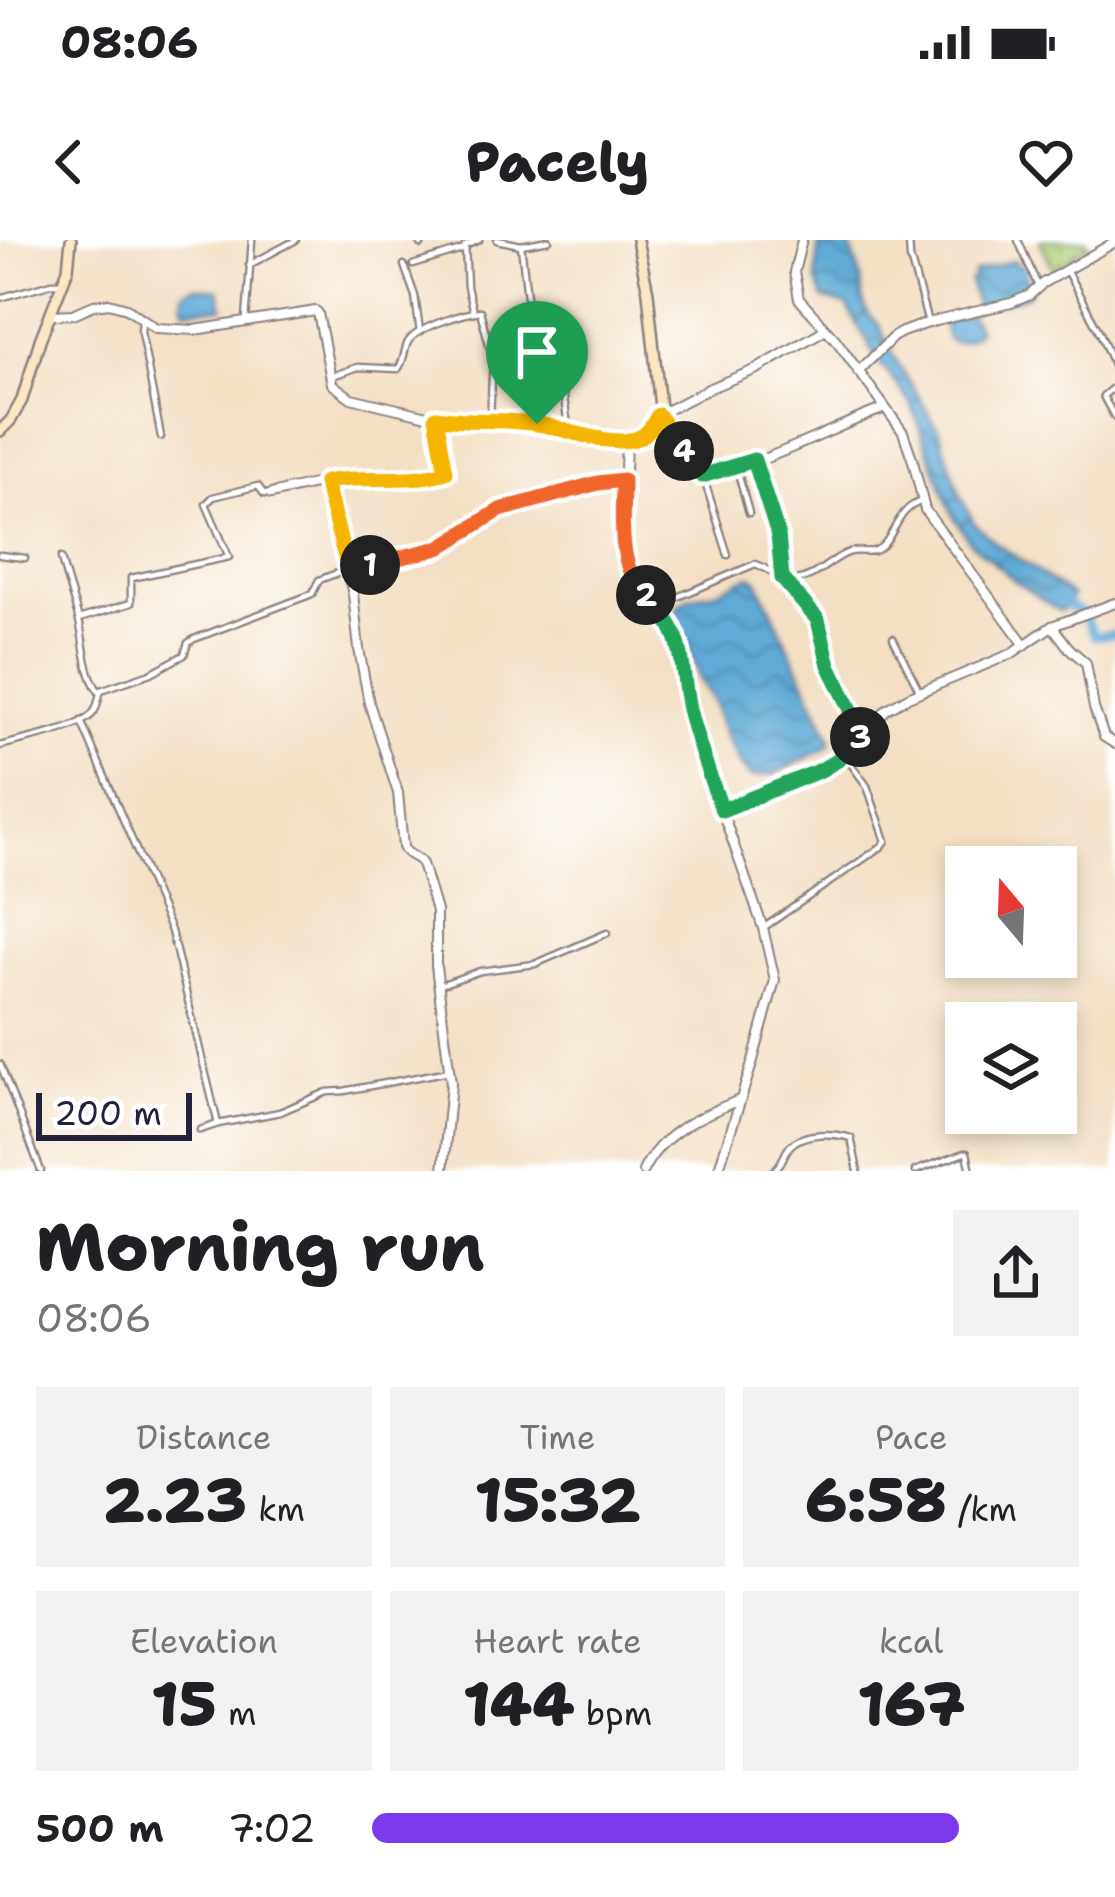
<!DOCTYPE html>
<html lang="en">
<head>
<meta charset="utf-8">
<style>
	:root { --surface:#fff; --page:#f2f2f2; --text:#202124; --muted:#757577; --accent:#7c3aed }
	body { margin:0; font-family:"Shantell Sans",sans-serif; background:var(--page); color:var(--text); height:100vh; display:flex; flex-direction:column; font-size:45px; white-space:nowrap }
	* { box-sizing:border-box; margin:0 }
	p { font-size:39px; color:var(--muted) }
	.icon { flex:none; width:66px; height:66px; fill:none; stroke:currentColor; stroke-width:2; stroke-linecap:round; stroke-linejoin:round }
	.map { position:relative; height:931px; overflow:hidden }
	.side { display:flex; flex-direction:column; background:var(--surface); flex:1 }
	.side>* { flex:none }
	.needle { width:78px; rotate:341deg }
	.tools { position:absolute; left:945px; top:606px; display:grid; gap:24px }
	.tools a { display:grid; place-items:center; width:132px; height:132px; border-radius:0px; background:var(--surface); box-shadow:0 6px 18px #0003; font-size:60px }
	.scale { position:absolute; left:36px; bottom:30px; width:156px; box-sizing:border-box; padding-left:12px; border:6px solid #22223b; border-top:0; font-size:33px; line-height:42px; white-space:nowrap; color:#22223b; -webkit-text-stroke:9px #fff; paint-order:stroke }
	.pin { position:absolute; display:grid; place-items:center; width:102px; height:102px; color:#fff; margin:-123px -51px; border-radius:50% 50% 50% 0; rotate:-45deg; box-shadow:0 0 12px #0007 }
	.pin .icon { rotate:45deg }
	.km { position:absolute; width:60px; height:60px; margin:-30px; border-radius:50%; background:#222; color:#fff; font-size:33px; line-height:60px; text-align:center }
	.round { display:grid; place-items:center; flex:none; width:126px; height:126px; border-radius:0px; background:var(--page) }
	.head { display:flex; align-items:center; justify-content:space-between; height:204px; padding:0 36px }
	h1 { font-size:66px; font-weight:800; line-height:90px }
	.stats { display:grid; grid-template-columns:repeat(3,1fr); gap:18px; height:204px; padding:12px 36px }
	.stats div { display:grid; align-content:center; border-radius:0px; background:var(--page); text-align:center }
	.stats b { font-size:60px; font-weight:800 }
	.stats small { font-size:33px; font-weight:400 }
	.stats p { font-size:33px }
	ul { padding:0 36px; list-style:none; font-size:39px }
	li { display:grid; grid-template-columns:192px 144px 1fr; align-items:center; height:90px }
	li i { height:30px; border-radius:15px; background:var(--accent) }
	.status { display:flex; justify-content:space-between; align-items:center; height:84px; padding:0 60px; background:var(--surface); direction:ltr }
	.status svg { height:33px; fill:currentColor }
	header { display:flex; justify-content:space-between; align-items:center; height:156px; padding:0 36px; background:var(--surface); font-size:54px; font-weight:800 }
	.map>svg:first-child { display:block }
	.grass { fill:url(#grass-dots); stroke:#687858; stroke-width:3 }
	.water { fill:url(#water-waves); stroke:#406689; stroke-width:3 }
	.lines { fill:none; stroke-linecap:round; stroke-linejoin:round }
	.river { stroke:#5faad7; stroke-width:9 }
	.minor-casing { stroke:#8a807f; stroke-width:9 }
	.tertiary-casing { stroke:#8a807f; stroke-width:12 }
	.secondary-casing { stroke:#8a807f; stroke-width:14 }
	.minor { stroke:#fff; stroke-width:4.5 }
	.tertiary { stroke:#fff; stroke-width:8 }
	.secondary { stroke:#fbe7c3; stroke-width:9 }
	.split-1-casing { stroke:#fff; stroke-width:24 }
	.split-2-casing { stroke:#fff; stroke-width:24 }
	.split-3-casing { stroke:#fff; stroke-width:24 }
	.split-4-casing { stroke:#fff; stroke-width:24 }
	.split-5-casing { stroke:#fff; stroke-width:24 }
	.split-1 { stroke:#f5b400; stroke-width:15 }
	.split-2 { stroke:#f0652b; stroke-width:15 }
	.split-3 { stroke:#22a559; stroke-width:15 }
	.split-4 { stroke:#22a559; stroke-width:15 }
	.split-5 { stroke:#f5b400; stroke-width:15 }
</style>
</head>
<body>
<div class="status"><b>08:06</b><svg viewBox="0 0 49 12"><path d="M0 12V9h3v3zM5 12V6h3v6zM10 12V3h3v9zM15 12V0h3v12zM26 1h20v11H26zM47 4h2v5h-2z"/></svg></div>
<header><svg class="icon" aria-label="back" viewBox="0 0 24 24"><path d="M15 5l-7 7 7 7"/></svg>Pacely<svg class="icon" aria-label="heart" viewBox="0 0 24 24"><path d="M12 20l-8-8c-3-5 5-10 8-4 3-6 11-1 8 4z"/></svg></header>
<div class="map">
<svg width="1115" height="931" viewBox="0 0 1115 931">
	<defs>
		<pattern id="grass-dots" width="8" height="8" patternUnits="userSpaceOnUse" patternTransform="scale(3)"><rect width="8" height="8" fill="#adcd75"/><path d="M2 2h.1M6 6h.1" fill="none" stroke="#95b066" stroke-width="1.8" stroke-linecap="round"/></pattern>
		<pattern id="water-waves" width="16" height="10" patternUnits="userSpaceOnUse" patternTransform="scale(3)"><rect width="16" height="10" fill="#5faad7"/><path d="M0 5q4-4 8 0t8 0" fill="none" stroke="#4e8ab0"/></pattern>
	</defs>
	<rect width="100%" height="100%" fill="#fff"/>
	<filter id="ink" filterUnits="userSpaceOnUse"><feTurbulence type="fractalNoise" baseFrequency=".00833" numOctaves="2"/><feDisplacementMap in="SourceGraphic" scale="24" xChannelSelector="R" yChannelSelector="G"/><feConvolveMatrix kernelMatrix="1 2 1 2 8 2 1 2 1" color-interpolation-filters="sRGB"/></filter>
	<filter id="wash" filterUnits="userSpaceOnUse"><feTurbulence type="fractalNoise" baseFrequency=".004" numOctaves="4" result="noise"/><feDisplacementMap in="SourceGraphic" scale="48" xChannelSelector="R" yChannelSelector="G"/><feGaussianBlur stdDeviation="2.7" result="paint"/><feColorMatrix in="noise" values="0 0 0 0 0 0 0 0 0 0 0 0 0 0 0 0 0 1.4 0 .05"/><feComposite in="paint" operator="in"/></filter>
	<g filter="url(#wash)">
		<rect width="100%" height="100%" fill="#f3dfc3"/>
		<polygon class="grass" points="1040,0 1086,0 1088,6 1073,14 1074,17 1053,28"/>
		<g class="water">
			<polygon points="819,0 848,0 861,37 862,59 868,75 879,85 894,117 939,190 960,255 974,283 997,304 1072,356 1067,367 1059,371 1019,344 970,302 952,274 911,164 879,122 847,66 823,59 816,41"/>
			<polygon points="1014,20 1018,26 1023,26 1032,50 1026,56 977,69 970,42 974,39 974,33"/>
			<polygon points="193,47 219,50 223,68 185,69 182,63 183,53"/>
			<path d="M969,75L978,90C972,98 960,103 950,101L945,94V83Z"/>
			<polygon points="750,336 757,339 832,500 826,508 775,534 751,537 741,526 723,492 713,461 701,442 676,372 678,365 690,357 714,352"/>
		</g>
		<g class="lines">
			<polyline class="river" points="1060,362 1082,373 1094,396 1115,394"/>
		</g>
	</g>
	<g filter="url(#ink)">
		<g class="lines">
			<g class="minor-casing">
				<g id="minor">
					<polyline points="419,0 421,5"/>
					<polyline points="497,0 521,5 549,0"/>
					<polyline points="909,0 910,18 928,83"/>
					<polyline points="1018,0 1037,44"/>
					<polyline points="521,5 529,74 528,100 535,125 531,139 533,175 537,184"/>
					<polyline points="249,25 296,0"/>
					<polyline points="404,25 415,56 420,92"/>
					<polyline points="413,25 465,9"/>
					<polyline points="1067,32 1100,93 1115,129"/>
					<polyline points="0,58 52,43 63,43"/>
					<polyline points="473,72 467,47 465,6 479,0"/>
					<polyline points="142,80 141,92 161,197"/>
					<polyline points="246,80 252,0"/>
					<path d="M329,137L358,127L398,129C405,120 403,112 408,102C417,87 463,73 480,71L493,119L490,176"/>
					<polyline points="1115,146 1103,156 1115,178"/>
					<polyline points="563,151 569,193"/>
					<polyline points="755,220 778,295 782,338 818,380 829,425 863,494"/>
					<polyline points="736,226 749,273"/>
					<polyline points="703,236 728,315"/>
					<polyline points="0,315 25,318"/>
					<path d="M61,318C66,340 75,363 80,385C85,408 85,432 99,452"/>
					<path d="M657,366L755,324C767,327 777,338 789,340C814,342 833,316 850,312C864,309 874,317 885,303C898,286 899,269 922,261"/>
					<polyline points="79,379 131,363 131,338 229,317 206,264 213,257 258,246 264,254 269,254"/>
					<polyline points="893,398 920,452"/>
					<polyline points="81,481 171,691 218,884 280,872 327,852 344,851 449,831"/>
					<path d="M0,506C23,499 72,491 89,477C98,471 98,458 101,450L151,433L184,415L188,403L194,399L312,354L319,340L348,329L438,308L500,270L598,243L624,240"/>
					<polyline points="763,688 881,607 886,601 867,546 843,513"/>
					<polyline points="440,745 480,731 535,724 607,693"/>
					<polyline points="0,824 41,931"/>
					<polyline points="200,890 218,884"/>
					<path d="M773,931C784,923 782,916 790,906C804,891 834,893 851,898L858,931"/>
					<polyline points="915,931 964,913 967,913 971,931"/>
				</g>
			</g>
			<g class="tertiary-casing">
				<g id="tertiary">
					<polyline points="802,0 794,32 799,59 836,100 903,192 913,221 925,270 1025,405"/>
					<polyline points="51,75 73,74 94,65 109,63 127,68 156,88 195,90 316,71 318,73 332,144 351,158 432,177 465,182 490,179 542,183 563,192 626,201 623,287 631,335 638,347 668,378 679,401 689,469 702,514 763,688 775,740 752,824 718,931"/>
					<path d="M826,89L757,129L710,148L658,175C674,194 684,220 702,236C762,227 828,189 885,168"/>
					<polyline points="858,132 893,97 902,92 928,83 1011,63 1030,55 1043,43 1115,2"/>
					<path d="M325,242L353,354L359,409L369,463L398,553L403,607C407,617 417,615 422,624L436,671V726L451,843L443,931"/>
					<path d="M271,254C300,247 328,240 358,238C390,236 414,241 445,232L436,177"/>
					<polyline points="1052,386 1069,408 1086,423 1094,468 1104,497 1115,504"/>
					<polyline points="721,570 821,530 836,521 887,469 908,457 1011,414 1052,386 1115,363"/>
					<path d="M643,931C661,893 700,876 737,861"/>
				</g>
			</g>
			<g class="secondary-casing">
				<g id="secondary">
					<polyline points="0,191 11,180 22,160 40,100 68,29 71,0"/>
					<path d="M626,201C645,196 655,187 660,168L648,52L637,0"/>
				</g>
			</g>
			<use href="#minor" class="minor"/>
			<use href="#tertiary" class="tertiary"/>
			<use href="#secondary" class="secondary"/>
		</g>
	</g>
	<g class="lines" filter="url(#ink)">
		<g class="split-1-casing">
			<path id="split-1" d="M370,325L348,329L325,242C366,234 406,244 446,232L436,177C470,183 503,178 537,184"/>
		</g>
		<g class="split-2-casing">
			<path id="split-2" d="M370,325L439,308L500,270L598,243L623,240C623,277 616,328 646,355"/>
		</g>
		<g class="split-3-casing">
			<path id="split-3" d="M646,355C689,397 678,416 689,469C697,503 710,537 722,570L821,530L836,521L860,497"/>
		</g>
		<g class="split-4-casing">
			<polyline id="split-4" points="684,211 693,228 702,236 754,220 778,295 782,338 818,380 829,425 863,494 860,497"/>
		</g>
		<g class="split-5-casing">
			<path id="split-5" d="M537,184C563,187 614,210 640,197C649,193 654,183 658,175L684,211"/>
		</g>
		<use href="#split-1" class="split-1"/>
		<use href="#split-2" class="split-2"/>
		<use href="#split-3" class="split-3"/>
		<use href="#split-4" class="split-4"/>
		<use href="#split-5" class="split-5"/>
	</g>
</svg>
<div class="tools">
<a><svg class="needle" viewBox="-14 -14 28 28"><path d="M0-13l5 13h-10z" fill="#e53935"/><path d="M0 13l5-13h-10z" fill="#757577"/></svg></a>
<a><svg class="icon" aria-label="layers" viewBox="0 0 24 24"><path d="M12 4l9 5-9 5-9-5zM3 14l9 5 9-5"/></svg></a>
</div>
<div class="scale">200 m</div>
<div class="pin" style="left:537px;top:184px;background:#1e9e55"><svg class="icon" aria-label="arrive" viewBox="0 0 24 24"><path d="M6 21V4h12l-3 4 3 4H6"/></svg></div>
<b class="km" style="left:370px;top:325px">1</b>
<b class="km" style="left:646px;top:355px">2</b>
<b class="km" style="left:860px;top:497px">3</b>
<b class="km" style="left:684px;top:211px">4</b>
</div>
<section class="side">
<div class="head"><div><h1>Morning run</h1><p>08:06</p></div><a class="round"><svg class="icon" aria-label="share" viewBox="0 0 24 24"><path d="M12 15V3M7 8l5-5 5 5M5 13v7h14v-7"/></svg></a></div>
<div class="stats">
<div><p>Distance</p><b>2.23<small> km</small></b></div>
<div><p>Time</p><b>15:32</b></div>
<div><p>Pace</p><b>6:58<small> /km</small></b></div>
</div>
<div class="stats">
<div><p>Elevation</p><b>15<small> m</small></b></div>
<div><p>Heart rate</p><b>144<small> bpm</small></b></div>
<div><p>kcal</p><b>167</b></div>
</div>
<ul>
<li><b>500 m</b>7:02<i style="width:83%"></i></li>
</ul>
</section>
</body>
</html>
